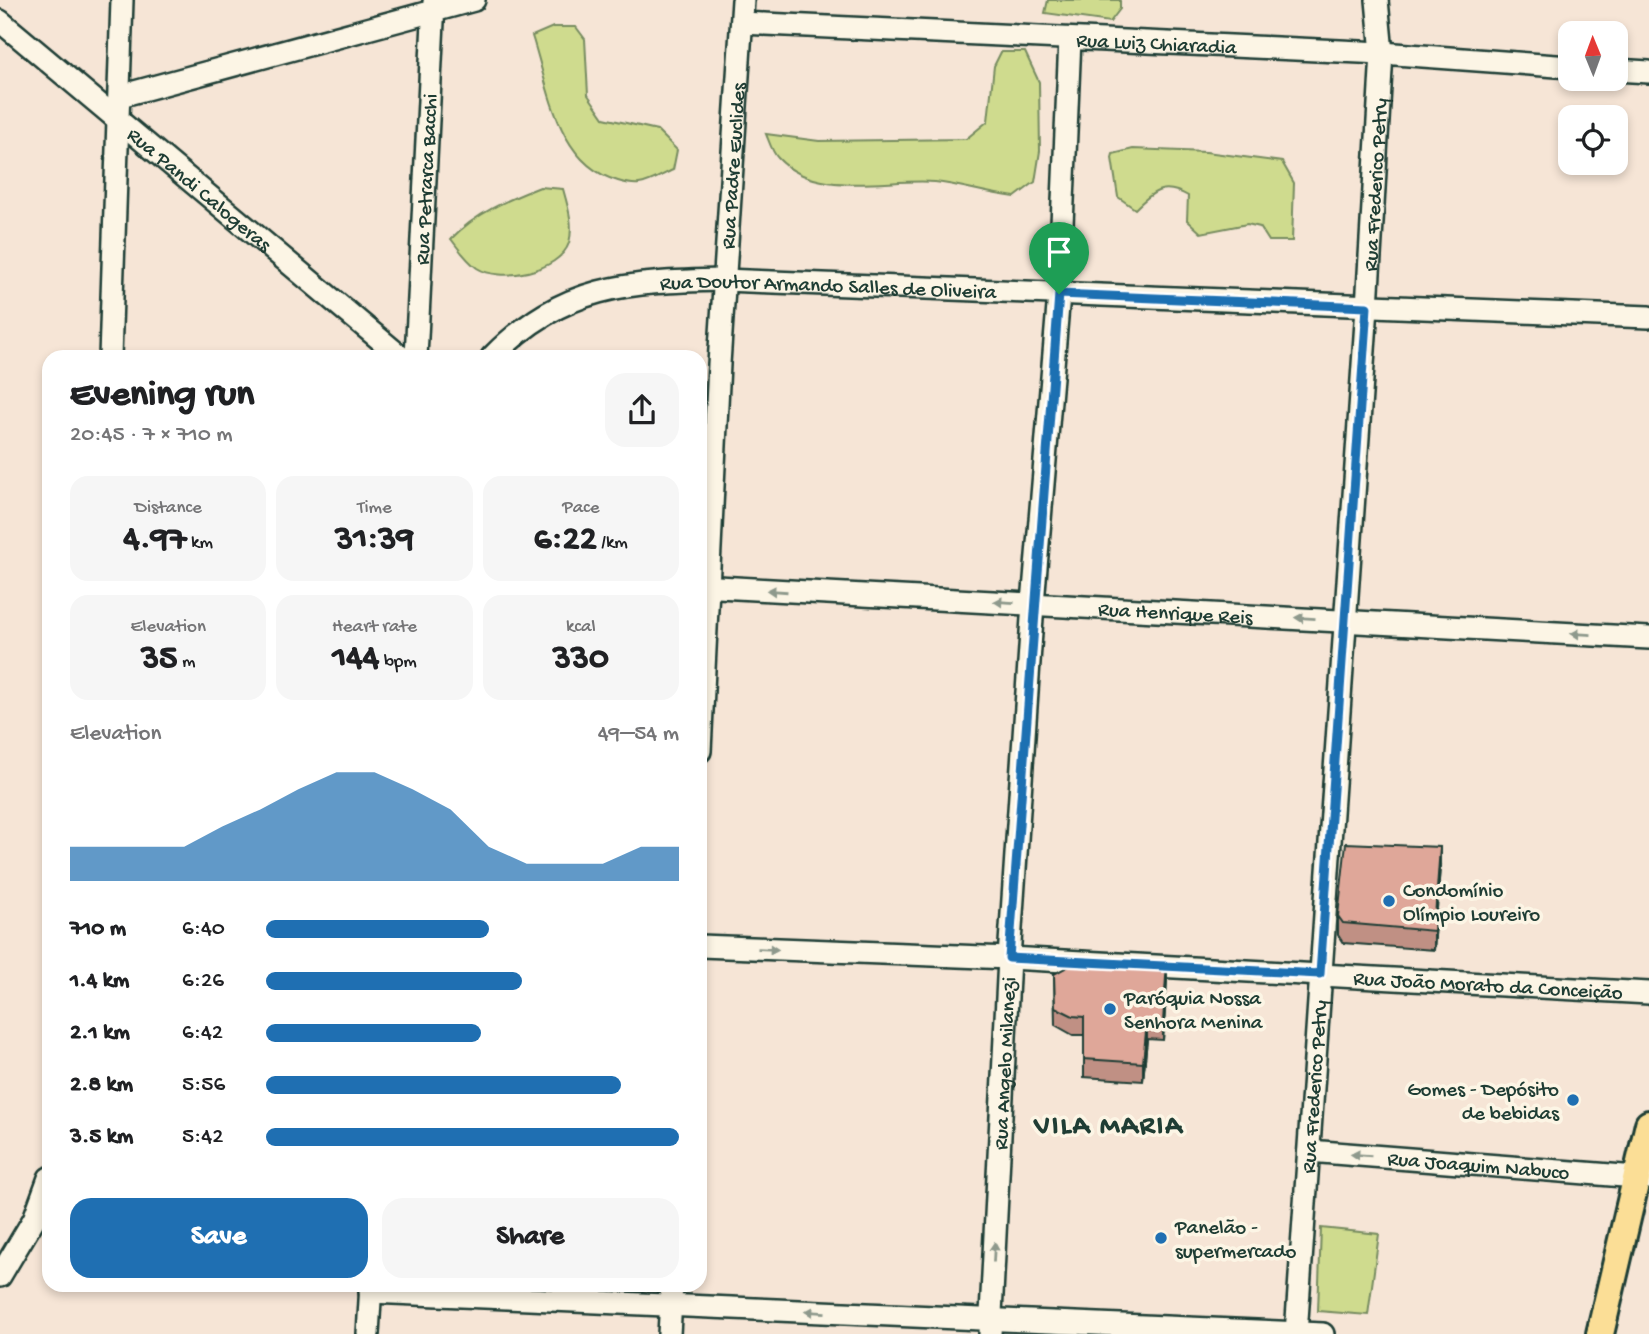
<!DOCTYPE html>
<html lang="en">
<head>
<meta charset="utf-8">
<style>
	:root { --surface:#fff; --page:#f6f6f6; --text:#202124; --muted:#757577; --accent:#1f6fb2 }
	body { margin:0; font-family:"Gochi Hand",sans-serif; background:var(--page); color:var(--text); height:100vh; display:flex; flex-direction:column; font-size:26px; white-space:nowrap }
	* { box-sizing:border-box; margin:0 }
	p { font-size:23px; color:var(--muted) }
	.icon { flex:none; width:38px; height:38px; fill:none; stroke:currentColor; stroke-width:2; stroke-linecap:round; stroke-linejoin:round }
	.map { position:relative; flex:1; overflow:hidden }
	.drawer { position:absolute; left:42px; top:350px; width:665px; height:942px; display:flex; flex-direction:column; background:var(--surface); border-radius:21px; box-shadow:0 4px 10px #0003 }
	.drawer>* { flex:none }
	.needle { width:46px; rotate:359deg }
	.buttons { position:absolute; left:1558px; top:21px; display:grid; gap:14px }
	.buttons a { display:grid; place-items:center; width:70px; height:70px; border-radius:14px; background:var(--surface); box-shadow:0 4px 10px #0003; font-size:35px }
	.pin { position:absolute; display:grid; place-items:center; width:60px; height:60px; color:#fff; margin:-72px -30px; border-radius:50% 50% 50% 0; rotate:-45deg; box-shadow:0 0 7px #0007 }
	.pin .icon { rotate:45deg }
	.round { display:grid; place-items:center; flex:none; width:74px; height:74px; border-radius:21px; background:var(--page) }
	.summary { display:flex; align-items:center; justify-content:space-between; height:119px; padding:0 28px }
	h1 { font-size:38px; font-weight:700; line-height:52px }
	.figures { display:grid; grid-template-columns:repeat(3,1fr); gap:10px; height:119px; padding:7px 28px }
	.figures div { display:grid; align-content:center; border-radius:18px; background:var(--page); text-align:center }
	.figures b { font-size:35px; font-weight:700 }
	.figures small { font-size:19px; font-weight:400 }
	.figures p { font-size:19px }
	.chart { height:196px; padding:14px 28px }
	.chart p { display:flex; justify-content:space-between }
	.chart svg { width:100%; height:126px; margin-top:7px; fill:var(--accent); opacity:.7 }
	.primary-button { display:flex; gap:14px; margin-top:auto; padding:14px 28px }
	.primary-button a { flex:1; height:80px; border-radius:21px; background:var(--accent); color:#fff; font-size:28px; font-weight:700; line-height:80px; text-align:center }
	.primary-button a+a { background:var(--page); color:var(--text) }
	ul { padding:0 28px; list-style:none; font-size:23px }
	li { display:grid; grid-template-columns:112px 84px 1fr; align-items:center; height:52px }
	li i { height:18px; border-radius:9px; background:var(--accent) }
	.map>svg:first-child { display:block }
	.green { fill:#cfdb8e; stroke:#778c61; stroke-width:2 }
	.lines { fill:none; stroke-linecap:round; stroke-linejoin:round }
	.minor-casing { stroke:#1f3d34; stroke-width:26 }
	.major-casing { stroke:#1f3d34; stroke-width:32 }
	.minor { stroke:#fcf5e5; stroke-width:21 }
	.major { stroke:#fbde96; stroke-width:26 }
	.wall { fill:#c09084; stroke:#1f3d34; stroke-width:2 }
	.shaded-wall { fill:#9c756b; stroke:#1f3d34; stroke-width:2 }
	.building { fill:#dfa799; stroke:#1f3d34; stroke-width:2 }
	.oneway { fill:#8e998c }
	.route-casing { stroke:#fff; stroke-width:14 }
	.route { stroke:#1f6fb2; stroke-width:9 }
	.poi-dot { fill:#1f6fb2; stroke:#fcf5e5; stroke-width:2.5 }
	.labels { text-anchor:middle; stroke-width:7; stroke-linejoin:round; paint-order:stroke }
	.street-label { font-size:21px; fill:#1f3d34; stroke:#fcf5e5 }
	.poi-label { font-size:21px; fill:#1f3d34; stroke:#fcf5e5; text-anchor:start }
	.district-label { font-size:28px; font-weight:bold; letter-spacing:2px; fill:#1f3d34; stroke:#fcf5e5 }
</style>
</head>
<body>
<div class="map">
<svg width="1649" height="1334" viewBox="0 0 1649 1334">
	<rect width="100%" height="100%" fill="#f6e5d6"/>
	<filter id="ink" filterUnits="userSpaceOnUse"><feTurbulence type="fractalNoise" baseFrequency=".0143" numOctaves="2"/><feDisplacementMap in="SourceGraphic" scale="14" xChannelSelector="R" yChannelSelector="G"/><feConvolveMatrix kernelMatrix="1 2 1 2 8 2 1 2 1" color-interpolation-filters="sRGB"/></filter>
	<g filter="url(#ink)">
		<g class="green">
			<polygon points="1048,0 1120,0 1120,9 1110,22 1045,13"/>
			<path d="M553,27H576L585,39L588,95L604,118L657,130L677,150L673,170C663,174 650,183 639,184C632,185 625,183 618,181C557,164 549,88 532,36Z"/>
			<path d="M1001,52H1025L1039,82L1040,151L1035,182L1015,197C987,194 962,185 935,182C887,178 816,199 778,158C772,152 769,141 766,134L819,141L966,139L988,121L994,66Z"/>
			<path d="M1133,149L1206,152L1282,162L1294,183L1292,241H1269L1260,227L1247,224L1201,233L1187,220L1188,196C1164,182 1153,191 1135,209L1118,197L1112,158L1113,154Z"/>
			<path d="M540,187L563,189C568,207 574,225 569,243C559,272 500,283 477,268C467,261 458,248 451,239C476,213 507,200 540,187Z"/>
			<polygon points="1321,1228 1379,1234 1368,1315 1318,1311"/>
		</g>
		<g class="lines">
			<g class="minor-casing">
				<g id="minor">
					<path id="s1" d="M0,21L401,357"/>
					<path id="s2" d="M742,23L1382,53L1570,67"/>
					<polyline points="1615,70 1649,72"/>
					<polyline points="120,96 474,0"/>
					<polyline points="110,357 122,0"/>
					<path id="s3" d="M416,357L434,2"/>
					<path id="s4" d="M492,357C564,284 628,282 724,280L1649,317"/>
					<path id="s5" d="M700,586L1649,638"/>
					<path id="s6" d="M700,751L719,364L743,0"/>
					<path id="s7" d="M700,946L1009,958L1649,993"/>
					<path id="s8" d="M1309,1151L1649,1178"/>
					<polyline points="0,1276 34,1219 49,1178"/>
					<polyline points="370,1292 1323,1334"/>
					<polyline points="368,1334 371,1284"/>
					<polyline points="669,1334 672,1284"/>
					<path id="s9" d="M990,1334L1009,958L1033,603L1059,294L1070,39"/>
					<path id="s10" d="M1296,1334L1367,307L1382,53L1377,0"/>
				</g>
			</g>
			<g class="major-casing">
				<polyline id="major" points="1600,1334 1649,1124"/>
			</g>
			<use href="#minor" class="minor"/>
			<use href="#major" class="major"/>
		</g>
		<g class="wall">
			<polygon points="1440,866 1434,950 1343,943 1338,935 1338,916"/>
			<polygon points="1054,974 1167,980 1163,1040 1147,1039 1143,1081 1084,1077 1084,1035 1073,1035 1055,1025"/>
		</g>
		<g class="shaded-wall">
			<polygon points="1440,847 1440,866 1434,950 1434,931"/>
			<polygon points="1167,962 1167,980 1163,1040 1163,1022"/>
			<polygon points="1147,1021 1147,1039 1143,1081 1143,1063"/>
		</g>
		<g class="building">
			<polygon points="1346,843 1440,847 1434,931 1343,923 1338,916"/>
			<polygon points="1076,962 1167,962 1163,1022 1147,1021 1143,1063 1084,1059 1084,1017 1073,1016 1055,1007 1054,974"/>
		</g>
		<defs><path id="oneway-solid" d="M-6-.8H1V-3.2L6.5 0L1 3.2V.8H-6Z" transform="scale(1.75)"/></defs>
		<g class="oneway">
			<use href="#oneway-solid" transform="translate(777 591) rotate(-176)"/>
			<use href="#oneway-solid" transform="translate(1004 602) rotate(-177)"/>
			<use href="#oneway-solid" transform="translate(1305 618) rotate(-177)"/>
			<use href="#oneway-solid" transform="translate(1581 634) rotate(-177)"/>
			<use href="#oneway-solid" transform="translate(768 949) rotate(2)"/>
			<use href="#oneway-solid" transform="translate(1361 1155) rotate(-176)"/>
			<use href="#oneway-solid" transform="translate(994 1252) rotate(-87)"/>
			<use href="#oneway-solid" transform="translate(815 1312) rotate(-177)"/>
		</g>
	</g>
	<g class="lines" filter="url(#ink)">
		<g class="route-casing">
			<polygon id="route" points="1059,294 1367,307 1320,974 1009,958"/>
		</g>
		<use href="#route" class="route"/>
	</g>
	<g class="poi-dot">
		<circle cx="1389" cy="901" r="7"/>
		<circle cx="1110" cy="1009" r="7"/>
		<circle cx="1573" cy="1100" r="7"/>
		<circle cx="1161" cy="1238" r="7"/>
	</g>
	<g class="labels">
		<g class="street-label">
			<text dy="7" stroke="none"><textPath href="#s2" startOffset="415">Rua Luiz Chiaradia</textPath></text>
			<text dy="7" stroke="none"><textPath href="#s6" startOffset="586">Rua Padre Euclides</textPath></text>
			<text dy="7" stroke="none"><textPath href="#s3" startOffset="178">Rua Petrarca Bacchi</textPath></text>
			<text dy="7" stroke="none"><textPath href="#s10" startOffset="1152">Rua Frederico Petry</textPath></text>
			<text dy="7" stroke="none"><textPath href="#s1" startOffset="261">Rua Pandi Calogeras</textPath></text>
			<text dy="7" stroke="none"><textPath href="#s4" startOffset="357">Rua Doutor Armando Salles de Oliveira</textPath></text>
			<text dy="7" stroke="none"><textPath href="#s5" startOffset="476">Rua Henrique Reis</textPath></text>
			<text dy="7" stroke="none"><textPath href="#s7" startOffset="789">Rua João Morato da Conceição</textPath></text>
			<text dy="7" stroke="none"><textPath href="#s9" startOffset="271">Rua Angelo Milanezi</textPath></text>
			<text dy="7" stroke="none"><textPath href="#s10" startOffset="248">Rua Frederico Petry</textPath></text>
			<text dy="7" stroke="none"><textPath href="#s8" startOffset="170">Rua Joaquim Nabuco</textPath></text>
		</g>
		<g class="poi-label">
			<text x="1403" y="896">Condomínio<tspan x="1403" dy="24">Olímpio Loureiro</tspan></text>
			<text x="1124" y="1004">Paróquia Nossa<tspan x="1124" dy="24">Senhora Menina</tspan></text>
			<text x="1559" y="1095" text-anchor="end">Gomes - Depósito<tspan x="1559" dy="24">de bebidas</tspan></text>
			<text x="1175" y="1233">Panelão -<tspan x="1175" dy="24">supermercado</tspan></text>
		</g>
		<g class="district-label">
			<text x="1109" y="1133">VILA MARIA</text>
		</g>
	</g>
</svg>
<div class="buttons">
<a><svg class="needle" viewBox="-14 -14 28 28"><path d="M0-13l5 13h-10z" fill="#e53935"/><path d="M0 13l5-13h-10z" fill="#757577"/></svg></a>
<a><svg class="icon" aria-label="locate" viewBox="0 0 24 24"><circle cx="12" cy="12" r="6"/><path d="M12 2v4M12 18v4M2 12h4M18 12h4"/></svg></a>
</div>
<div class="pin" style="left:1059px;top:294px;background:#1e9e55"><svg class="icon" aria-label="arrive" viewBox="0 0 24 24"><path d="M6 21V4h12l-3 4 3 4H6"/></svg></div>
<section class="drawer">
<div class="summary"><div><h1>Evening run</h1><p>20:45 · 7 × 710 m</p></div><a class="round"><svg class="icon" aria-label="share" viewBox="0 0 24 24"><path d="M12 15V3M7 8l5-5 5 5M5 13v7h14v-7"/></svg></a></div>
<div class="figures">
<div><p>Distance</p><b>4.97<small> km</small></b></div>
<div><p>Time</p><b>31:39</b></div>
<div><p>Pace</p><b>6:22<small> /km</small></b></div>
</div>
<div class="figures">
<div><p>Elevation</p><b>35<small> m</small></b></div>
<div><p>Heart rate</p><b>144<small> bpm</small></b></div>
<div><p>kcal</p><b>330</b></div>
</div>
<div class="chart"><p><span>Elevation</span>49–54 m</p>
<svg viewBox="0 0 160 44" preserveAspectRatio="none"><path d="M0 44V32L10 32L20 32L30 32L40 25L50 19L60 12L70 6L80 6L90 12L100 19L110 32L120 38L130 38L140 38L150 32L160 32V44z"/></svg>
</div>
<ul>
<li><b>710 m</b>6:40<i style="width:54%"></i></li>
<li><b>1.4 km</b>6:26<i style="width:62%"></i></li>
<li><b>2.1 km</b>6:42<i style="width:52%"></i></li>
<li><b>2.8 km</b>5:56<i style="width:86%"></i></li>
<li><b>3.5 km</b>5:42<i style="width:100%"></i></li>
</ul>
<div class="primary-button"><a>Save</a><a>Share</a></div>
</section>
</div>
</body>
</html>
